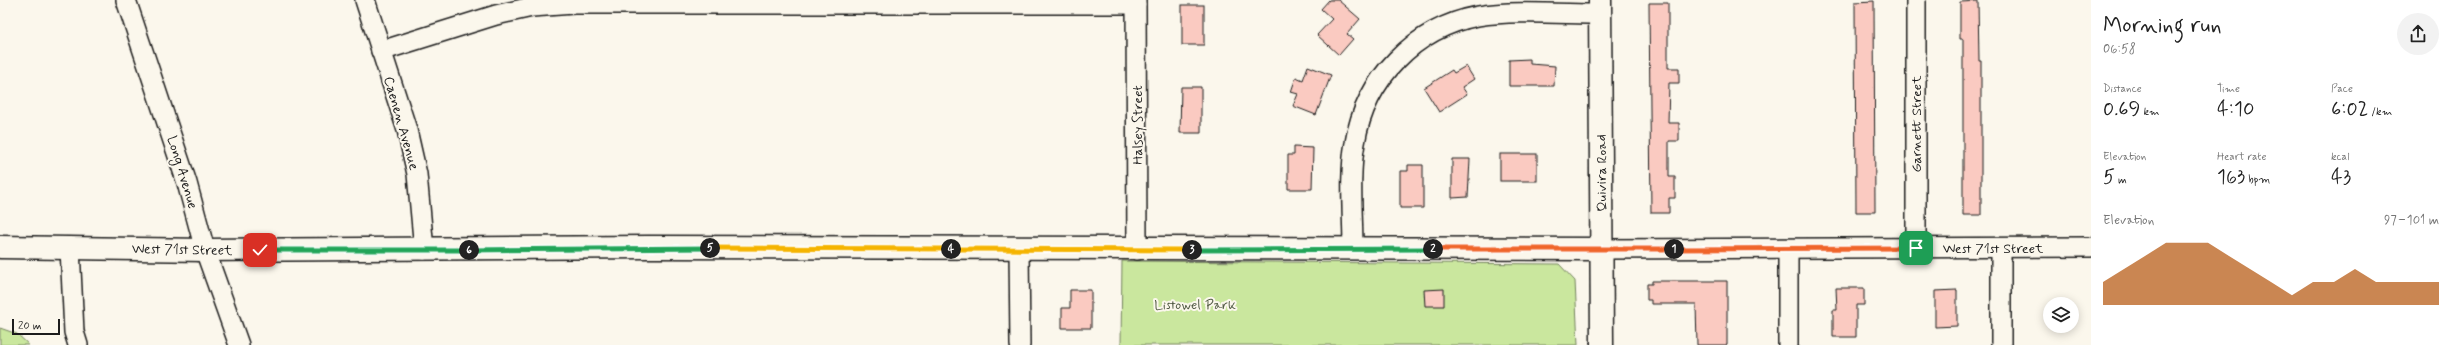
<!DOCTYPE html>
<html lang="en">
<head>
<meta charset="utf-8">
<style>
	:root { --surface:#fff; --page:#f2f2f2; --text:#222; --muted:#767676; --accent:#b45309 }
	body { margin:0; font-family:Mynerve,sans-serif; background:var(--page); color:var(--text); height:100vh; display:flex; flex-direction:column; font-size:15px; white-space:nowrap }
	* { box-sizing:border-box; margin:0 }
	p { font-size:13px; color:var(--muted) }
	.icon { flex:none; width:22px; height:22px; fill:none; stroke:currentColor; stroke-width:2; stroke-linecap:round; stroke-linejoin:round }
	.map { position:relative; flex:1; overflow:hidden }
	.drawer { display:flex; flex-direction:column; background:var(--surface); width:360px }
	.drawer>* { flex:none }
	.tools { position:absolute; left:2043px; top:297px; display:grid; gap:8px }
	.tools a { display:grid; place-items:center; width:36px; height:36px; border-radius:50%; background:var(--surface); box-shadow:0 2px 10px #0003; font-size:20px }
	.scale { position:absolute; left:12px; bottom:10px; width:48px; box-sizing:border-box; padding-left:4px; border:2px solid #1c1c1c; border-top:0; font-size:11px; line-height:14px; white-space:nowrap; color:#1c1c1c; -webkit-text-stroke:3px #fbf7ec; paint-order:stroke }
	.pin { position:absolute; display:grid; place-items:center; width:34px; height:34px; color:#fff; margin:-17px; border-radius:8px; box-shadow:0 2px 6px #0006 }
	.km { position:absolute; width:20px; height:20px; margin:-10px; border-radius:50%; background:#222; color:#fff; font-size:11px; line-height:20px; text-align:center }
	.round { display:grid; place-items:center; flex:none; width:42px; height:42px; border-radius:21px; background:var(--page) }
	.summary { display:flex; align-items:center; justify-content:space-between; height:68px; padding:0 12px }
	h1 { font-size:22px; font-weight:600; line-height:30px }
	.stats { display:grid; grid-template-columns:repeat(3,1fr); gap:6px; height:68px; padding:4px 12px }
	.stats div { display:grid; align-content:center }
	.stats b { font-size:20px; font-weight:600 }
	.stats small { font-size:11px; font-weight:400 }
	.stats p { font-size:11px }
	.chart { height:112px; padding:8px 12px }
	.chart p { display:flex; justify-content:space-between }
	.chart svg { width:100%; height:72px; margin-top:4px; fill:var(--accent); opacity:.7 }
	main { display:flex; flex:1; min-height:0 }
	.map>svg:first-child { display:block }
	.green { fill:#cae79e; stroke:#73825d }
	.building { fill:#facac1; stroke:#1c1c1c }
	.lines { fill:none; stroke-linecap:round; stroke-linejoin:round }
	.street-casing { stroke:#1c1c1c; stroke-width:22 }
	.secondary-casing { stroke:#1c1c1c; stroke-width:25 }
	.primary-casing { stroke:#1c1c1c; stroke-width:25 }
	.street { stroke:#fbf7ec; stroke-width:19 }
	.secondary { stroke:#fbf7ec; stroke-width:22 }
	.primary { stroke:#fbf7ec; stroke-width:22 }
	.split-1-casing { stroke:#fff; stroke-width:8 }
	.split-2-casing { stroke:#fff; stroke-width:8 }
	.split-3-casing { stroke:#fff; stroke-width:8 }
	.split-4-casing { stroke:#fff; stroke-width:8 }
	.split-5-casing { stroke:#fff; stroke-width:8 }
	.split-6-casing { stroke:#fff; stroke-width:8 }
	.split-7-casing { stroke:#fff; stroke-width:8 }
	.split-1 { stroke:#f0652b; stroke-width:5 }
	.split-2 { stroke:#f0652b; stroke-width:5 }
	.split-3 { stroke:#22a559; stroke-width:5 }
	.split-4 { stroke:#f5b400; stroke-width:5 }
	.split-5 { stroke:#f5b400; stroke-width:5 }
	.split-6 { stroke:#22a559; stroke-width:5 }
	.split-7 { stroke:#22a559; stroke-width:5 }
	.labels { text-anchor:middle; stroke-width:4; stroke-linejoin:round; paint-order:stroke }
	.street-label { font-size:14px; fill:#1c1c1c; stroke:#fbf7ec }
	.park-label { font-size:14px; fill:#505943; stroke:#fbf7ec }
</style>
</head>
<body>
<main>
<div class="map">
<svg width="2091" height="345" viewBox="0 0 2091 345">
	<rect width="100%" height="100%" fill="#fbf7ec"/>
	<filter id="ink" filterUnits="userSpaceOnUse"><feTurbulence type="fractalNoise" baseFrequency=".025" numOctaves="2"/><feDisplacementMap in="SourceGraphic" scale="8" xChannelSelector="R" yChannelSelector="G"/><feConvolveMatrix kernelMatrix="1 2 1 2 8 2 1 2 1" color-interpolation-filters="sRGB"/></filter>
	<g filter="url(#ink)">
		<g class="green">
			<polygon points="1122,261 1559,264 1575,281 1578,345 1121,345"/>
			<polygon points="0,328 17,334 29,345 0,345"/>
		</g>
		<g class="building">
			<polygon points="1329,0 1338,0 1360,19 1347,34 1353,39 1339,55 1317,35 1332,19 1321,9"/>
			<polygon points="1874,1 1875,212 1856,212 1855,2"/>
			<polygon points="1978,1 1979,61 1981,61 1981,215 1963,215 1963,39 1960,39 1960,2"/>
			<polygon points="1649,3 1668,3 1668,68 1679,68 1679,83 1669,83 1668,123 1679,123 1679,141 1669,141 1669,177 1675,177 1675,198 1669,198 1669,213 1651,213"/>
			<rect x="1182" y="5" width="22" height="40"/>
			<polygon points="1530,59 1530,64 1555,66 1554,86 1509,86 1509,60"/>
			<polygon points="1308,66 1331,75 1316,115 1293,106 1298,94 1291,92 1296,77 1303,80"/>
			<polygon points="1466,66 1474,79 1462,87 1467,94 1439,112 1424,88 1452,70 1454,73"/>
			<polygon points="1181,87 1201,87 1201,133 1180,133"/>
			<polygon points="1294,147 1313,148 1312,189 1288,189 1288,155 1294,155"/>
			<rect x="1500" y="154" width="37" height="27"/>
			<polygon points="1452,159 1470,159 1468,197 1452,198"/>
			<polygon points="1408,165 1423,165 1423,208 1400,208 1400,171 1408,171"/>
			<polygon points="1652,281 1727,281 1727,345 1697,345 1696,304 1651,304 1651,300 1647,300 1647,284 1652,284"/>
			<polygon points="1836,288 1864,288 1864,305 1856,305 1856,337 1833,337 1833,310 1837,310"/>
			<polygon points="1444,289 1444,306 1425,306 1424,290"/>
			<polygon points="1070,290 1091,290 1091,328 1062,328 1062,308 1070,308"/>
			<polygon points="1957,290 1957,326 1935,327 1935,291"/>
		</g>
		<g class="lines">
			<g class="street-casing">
				<g id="street">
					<polyline points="126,0 187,183 205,250 239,345"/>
					<polyline points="365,0 407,130 417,174 424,250"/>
					<polyline points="1136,0 1137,250"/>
					<polyline points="381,51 496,15 532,7 574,4 1136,4"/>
					<polyline points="70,248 74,332 78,345"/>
					<polyline points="1916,248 1916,0"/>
					<polyline points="2001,248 2001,345"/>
					<polyline points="1019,249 1020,345"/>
					<path d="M1353,249C1353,216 1349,175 1355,143C1365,79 1415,28 1478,16C1513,10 1564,14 1600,14"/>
					<polyline points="1601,249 2091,247"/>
					<polyline points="1788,249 1788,345"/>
				</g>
			</g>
			<g class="secondary-casing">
				<polyline id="secondary" points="0,247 205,250 649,247 1601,249"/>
			</g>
			<g class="primary-casing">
				<polyline id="primary" points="1600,0 1602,345"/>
			</g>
			<use href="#street" class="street"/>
			<use href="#secondary" class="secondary"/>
			<use href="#primary" class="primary"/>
		</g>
	</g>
	<g class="lines" filter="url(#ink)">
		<g class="split-1-casing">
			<polyline id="split-1" points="1674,249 1916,248"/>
		</g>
		<g class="split-2-casing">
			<polyline id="split-2" points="1433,249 1674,249"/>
		</g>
		<g class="split-3-casing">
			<polyline id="split-3" points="1192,250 1433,249"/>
		</g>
		<g class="split-4-casing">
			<polyline id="split-4" points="951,249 1192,250"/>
		</g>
		<g class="split-5-casing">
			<polyline id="split-5" points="710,248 951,249"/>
		</g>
		<g class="split-6-casing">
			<polyline id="split-6" points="469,250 710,248"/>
		</g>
		<g class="split-7-casing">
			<polyline id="split-7" points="260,250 469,250"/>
		</g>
		<use href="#split-1" class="split-1"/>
		<use href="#split-2" class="split-2"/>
		<use href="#split-3" class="split-3"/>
		<use href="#split-4" class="split-4"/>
		<use href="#split-5" class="split-5"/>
		<use href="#split-6" class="split-6"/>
		<use href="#split-7" class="split-7"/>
	</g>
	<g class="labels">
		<g class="street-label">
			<text transform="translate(402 123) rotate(74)" y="5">Caenen Avenue</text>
			<text transform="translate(1916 124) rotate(-90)" y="5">Garnett Street</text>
			<text transform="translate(1137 125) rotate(-90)" y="5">Halsey Street</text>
			<text transform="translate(183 172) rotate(73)" y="5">Long Avenue</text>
			<text transform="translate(1601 173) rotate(-90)" y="5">Quivira Road</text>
			<text x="1993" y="253">West 71st Street</text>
			<text transform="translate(182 249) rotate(1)" y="5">West 71st Street</text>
		</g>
		<g class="park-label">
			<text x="1195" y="309">Listowel Park</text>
		</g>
	</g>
</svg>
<div class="tools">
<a><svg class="icon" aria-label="layers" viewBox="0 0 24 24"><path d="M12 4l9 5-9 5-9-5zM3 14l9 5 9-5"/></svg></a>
</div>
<div class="scale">20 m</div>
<div class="pin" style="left:1916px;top:248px;background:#1e9e55"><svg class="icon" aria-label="arrive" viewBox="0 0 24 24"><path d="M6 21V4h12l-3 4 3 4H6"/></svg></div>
<div class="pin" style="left:260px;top:250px;background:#d93025"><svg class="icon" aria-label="check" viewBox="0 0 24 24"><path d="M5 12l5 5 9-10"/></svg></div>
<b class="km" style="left:1674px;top:249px">1</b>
<b class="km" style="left:1433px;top:249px">2</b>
<b class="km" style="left:1192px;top:250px">3</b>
<b class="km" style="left:951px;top:249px">4</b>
<b class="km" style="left:710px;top:248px">5</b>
<b class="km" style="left:469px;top:250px">6</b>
</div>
<section class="drawer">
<div class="summary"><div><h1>Morning run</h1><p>06:58</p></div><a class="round"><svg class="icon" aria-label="share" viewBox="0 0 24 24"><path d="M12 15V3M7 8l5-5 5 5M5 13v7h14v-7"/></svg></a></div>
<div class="stats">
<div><p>Distance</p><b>0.69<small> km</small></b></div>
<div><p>Time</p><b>4:10</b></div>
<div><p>Pace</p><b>6:02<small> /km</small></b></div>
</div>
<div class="stats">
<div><p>Elevation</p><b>5<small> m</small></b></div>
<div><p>Heart rate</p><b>163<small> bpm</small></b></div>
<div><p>kcal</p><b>43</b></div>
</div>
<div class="chart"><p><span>Elevation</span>97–101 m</p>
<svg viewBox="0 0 160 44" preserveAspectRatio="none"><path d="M0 44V30L10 22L20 14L30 6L40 6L50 6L60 14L70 22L80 30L90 38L100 30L110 30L120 22L130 30L140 30L150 30L160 30V44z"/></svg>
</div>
</section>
</main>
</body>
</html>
